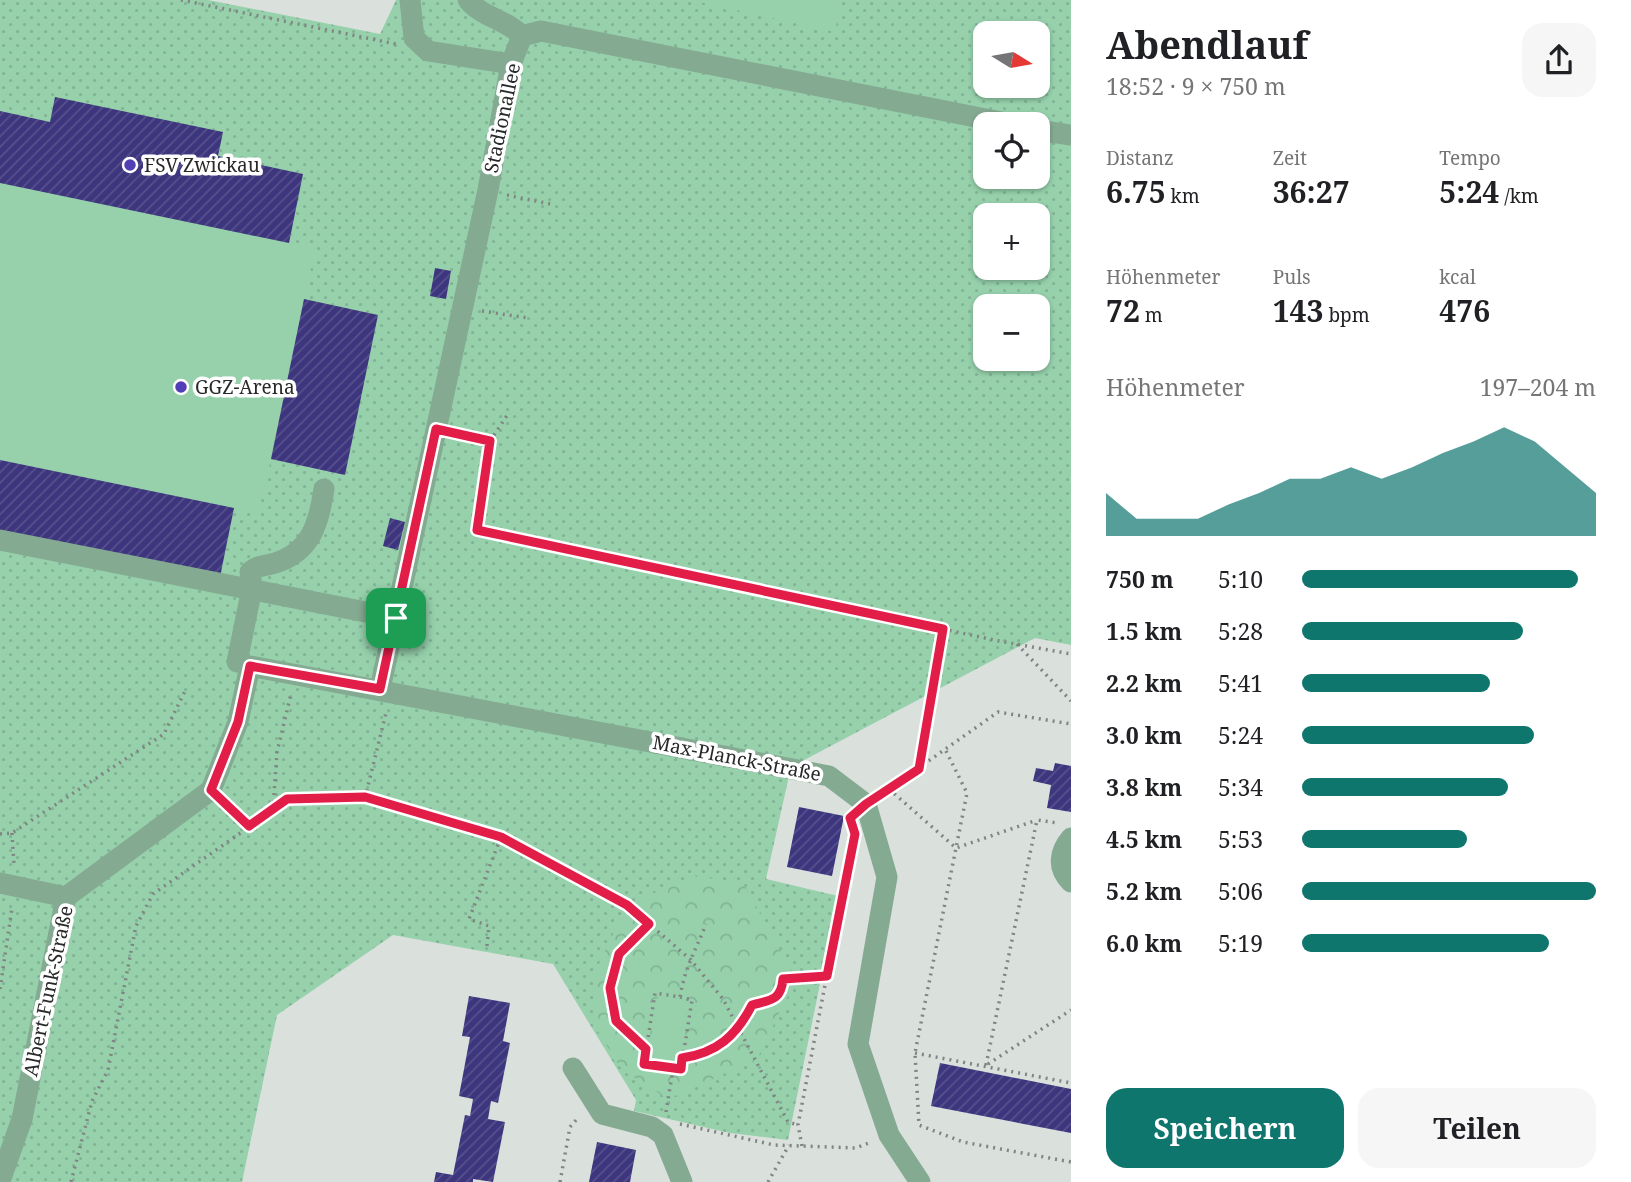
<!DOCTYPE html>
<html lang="de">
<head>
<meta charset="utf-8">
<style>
	:root { --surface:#fff; --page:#f6f6f6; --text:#202124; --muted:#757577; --accent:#0f766e }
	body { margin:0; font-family:"Noto Serif",serif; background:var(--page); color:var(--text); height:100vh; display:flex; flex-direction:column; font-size:26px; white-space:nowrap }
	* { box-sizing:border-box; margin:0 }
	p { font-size:23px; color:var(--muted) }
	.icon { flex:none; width:38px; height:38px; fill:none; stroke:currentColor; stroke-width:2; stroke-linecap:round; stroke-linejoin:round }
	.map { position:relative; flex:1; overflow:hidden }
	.details { display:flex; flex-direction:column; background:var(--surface); width:560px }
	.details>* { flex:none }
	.needle { width:46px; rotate:101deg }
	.buttons { position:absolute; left:973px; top:21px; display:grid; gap:14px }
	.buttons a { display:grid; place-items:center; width:77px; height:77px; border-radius:14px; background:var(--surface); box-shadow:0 2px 5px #0004; font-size:35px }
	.pin { position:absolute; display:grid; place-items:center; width:60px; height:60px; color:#fff; margin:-30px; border-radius:14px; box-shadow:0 4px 10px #0006 }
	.round { display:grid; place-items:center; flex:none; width:74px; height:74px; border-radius:21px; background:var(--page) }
	.overview { display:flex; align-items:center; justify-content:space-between; height:119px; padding:0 35px }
	h1 { font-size:38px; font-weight:700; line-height:52px }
	.figures { display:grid; grid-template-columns:repeat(3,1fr); gap:10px; height:119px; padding:7px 35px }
	.figures div { display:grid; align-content:center }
	.figures b { font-size:30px; font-weight:700 }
	.figures small { font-size:19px; font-weight:400 }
	.figures p { font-size:19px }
	.chart { height:196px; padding:14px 35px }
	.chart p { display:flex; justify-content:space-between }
	.chart svg { width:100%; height:126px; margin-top:7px; fill:var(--accent); opacity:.7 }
	.primary-button { display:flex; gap:14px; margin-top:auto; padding:14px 35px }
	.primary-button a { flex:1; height:80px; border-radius:21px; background:var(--accent); color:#fff; font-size:28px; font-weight:700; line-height:80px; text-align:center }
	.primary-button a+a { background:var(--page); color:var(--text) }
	ul { padding:0 35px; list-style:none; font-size:23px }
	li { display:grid; grid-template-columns:112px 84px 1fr; align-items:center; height:52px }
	li i { height:18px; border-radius:9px; background:var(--accent) }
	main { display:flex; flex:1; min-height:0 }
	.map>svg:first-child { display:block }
	.grass { fill:url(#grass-dots); fill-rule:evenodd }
	.park { fill:url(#park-crowns) }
	.pitch { fill:#96d1ac }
	.building { fill:url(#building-hatch) }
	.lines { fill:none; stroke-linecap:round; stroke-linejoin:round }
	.path { stroke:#808482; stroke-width:3.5; stroke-dasharray:2 5; stroke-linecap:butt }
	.minor { stroke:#85aa92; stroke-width:21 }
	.route-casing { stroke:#fff; stroke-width:14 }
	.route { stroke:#e11d48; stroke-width:9 }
	.poi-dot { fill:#523fb6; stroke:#fff; stroke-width:2.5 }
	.labels { text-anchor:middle; stroke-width:7; stroke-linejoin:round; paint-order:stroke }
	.street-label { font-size:19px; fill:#282a29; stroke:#fff }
	.poi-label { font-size:19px; fill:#282a29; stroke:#fff; text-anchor:start }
</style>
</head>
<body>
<main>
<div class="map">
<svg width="1071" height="1182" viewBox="0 0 1071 1182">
	<defs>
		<pattern id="grass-dots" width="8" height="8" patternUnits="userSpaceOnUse" patternTransform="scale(1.75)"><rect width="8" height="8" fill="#96d1ac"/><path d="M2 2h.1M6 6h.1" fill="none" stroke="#81b494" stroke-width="1.8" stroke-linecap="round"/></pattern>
		<pattern id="park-crowns" width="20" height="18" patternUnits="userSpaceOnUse" patternTransform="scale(1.75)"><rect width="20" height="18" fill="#96d1ac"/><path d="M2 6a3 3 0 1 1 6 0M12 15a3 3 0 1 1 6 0" fill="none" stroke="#81b494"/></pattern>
		<pattern id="building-hatch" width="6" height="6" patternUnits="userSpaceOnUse" patternTransform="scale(1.75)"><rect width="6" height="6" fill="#3d357e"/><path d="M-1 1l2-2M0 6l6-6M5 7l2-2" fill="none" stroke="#57518b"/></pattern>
	</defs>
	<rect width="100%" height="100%" fill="#dae0dc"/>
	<path class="grass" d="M0,0H208L380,34L396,0H1071V645L1035,638L791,767L766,879L838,896L788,1140L730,1133L634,1111L636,1100L553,964L393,935L277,1015L242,1182H0ZM985,33H1038V86H985ZM985,124H1038V177H985ZM985,215H1038V268H985ZM985,306H1038V359H985Z"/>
	<polygon class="park" points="695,875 745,886 796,979 757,1059 668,1099 622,1070 592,1022 598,966 627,905"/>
	<g class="pitch">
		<polygon points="691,0 841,0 835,32"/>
		<polygon points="55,97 223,132 219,157 303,174 289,242 312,247 315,251 304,299 378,315 345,475 271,459 259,510 254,512 234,509 220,577 0,531 0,111 50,122"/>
		<polygon points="658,996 689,1001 679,1066 647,1061"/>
	</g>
	<g class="building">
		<polygon points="55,97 223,132 218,156 303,174 289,243 0,183 0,111 50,122"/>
		<polygon points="435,268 451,271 446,299 430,296"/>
		<polygon points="304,299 378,315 345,475 271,459"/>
		<polygon points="0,460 234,508 220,577 0,531"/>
		<polygon points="390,518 405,522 398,550 383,546"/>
		<polygon points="1055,763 1071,766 1071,812 1047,808 1051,785 1033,781 1036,768 1053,771"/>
		<polygon points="799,807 844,816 832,876 787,867"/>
		<polygon points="469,996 510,1003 503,1041 510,1043 498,1103 491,1101 488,1119 505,1122 493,1182 473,1179 473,1182 434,1182 436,1172 453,1175 465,1115 470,1116 473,1099 459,1096 470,1037 462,1036"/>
		<polygon points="940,1063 1071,1089 1071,1133 931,1106"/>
		<polygon points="597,1142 636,1150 630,1182 589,1182"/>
	</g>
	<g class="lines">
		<g class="path">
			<polyline points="181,0 396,44"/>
			<polyline points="507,195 550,204"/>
			<polyline points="482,311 528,318"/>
			<polyline points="455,433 490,441 477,530 999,641 1071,654"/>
			<polyline points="490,441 508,414"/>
			<polyline points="1017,644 1071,701"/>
			<polyline points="946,751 967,793 915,1053 919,1125 963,1142 1071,1162"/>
			<polyline points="919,769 943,629"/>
			<polyline points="889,789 956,848 1037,820"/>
			<polyline points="883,793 998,712 1071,724"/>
			<polyline points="365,798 386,713"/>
			<polyline points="225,803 249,826 287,799 365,798 501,837 560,866 627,905 690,959 723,999 788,1122 798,1125"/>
			<polyline points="273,809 277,752 291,694"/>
			<polyline points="12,833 14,865"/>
			<polyline points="0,834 12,833 164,734 186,689"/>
			<polyline points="487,946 489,926 469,919 501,837"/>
			<polyline points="0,989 12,908"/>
			<path d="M680,997L692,1000L681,1069L644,1064L655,993L680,997C685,967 695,952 706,924"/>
			<polyline points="646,1049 616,1021 610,988 619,954 649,924"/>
			<polyline points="915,1053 1071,1083"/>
			<path d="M682,1058C717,1053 736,1036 752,1005C769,1001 781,1001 783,979L827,976"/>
			<polyline points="988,1064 1071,1010"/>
			<polyline points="986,1065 1037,820 1057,823"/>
			<polyline points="666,1112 673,1069"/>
			<polyline points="680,1124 774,1145 856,1148 869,1143"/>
			<polyline points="802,1146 798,1125 853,840"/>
			<polyline points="71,1182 92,1101 108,1070 136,926 153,894 249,827"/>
			<polyline points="560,1182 570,1127 578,1118"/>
			<polyline points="768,1182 789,1145"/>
		</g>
		<g class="minor">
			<polyline points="410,0 414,38 428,51 511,64"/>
			<path d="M468,0C483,18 506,19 522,36"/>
			<polyline points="1038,130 1071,135"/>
			<polyline points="0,540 396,618"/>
			<path d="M237,662L252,588L250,572C257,565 266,566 275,563C311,552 319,523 324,489"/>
			<polyline points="380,689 488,190 511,64 522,36 541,31 1011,124"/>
			<path d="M1071,838C1059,852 1057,868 1071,882"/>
			<polyline points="0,883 66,897"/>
			<polyline points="573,1068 602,1114 652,1127 663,1135 682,1182"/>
			<polyline points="0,1181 22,1119 66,897 211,790 238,722 250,666 829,776 866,804 887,877 858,1044 889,1135 920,1182"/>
		</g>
	</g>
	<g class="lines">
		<g class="route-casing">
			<path id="route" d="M436,429L490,441L477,530L943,629L919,769L866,804L850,818L855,834L827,976L783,979C781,1001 770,1000 752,1005C736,1036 717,1053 682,1058L681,1069L644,1064L646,1049L616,1021L610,988L619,954L649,924L627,905L501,837L365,797L287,799L249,826L211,790L238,722L250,666L380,689Z"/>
		</g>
		<use href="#route" class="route"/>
	</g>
	<g class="poi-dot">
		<circle cx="130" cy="165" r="7"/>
		<circle cx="181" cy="387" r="7"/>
	</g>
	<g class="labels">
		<g class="street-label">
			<text transform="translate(502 118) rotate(-78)" y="7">Stadionallee</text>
			<text transform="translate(737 758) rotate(11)" y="7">Max-Planck-Straße</text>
			<text transform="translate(48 991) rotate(-78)" y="7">Albert-Funk-Straße</text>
		</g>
		<g class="poi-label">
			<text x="144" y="172">FSV Zwickau</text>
			<text x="195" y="394">GGZ-Arena</text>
		</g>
	</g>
</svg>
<div class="buttons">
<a><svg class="needle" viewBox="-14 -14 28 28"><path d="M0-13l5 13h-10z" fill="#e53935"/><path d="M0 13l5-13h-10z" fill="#757577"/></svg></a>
<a><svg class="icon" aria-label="locate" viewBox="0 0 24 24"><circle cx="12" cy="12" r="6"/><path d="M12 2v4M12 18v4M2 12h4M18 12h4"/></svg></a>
<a>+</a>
<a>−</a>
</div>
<div class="pin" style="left:396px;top:618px;background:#1e9e55"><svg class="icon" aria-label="arrive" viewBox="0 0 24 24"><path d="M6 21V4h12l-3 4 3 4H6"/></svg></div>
</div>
<section class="details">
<div class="overview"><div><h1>Abendlauf</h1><p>18:52 · 9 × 750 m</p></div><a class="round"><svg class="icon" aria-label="share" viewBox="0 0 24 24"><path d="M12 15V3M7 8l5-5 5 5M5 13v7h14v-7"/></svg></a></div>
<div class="figures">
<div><p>Distanz</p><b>6.75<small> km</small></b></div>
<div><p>Zeit</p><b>36:27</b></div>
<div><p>Tempo</p><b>5:24<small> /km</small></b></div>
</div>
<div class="figures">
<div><p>Höhenmeter</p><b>72<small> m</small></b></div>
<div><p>Puls</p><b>143<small> bpm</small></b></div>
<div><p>kcal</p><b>476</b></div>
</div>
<div class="chart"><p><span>Höhenmeter</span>197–204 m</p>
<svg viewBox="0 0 160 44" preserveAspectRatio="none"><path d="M0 44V29L10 38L20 38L30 38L40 33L50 29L60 24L70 24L80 20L90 24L100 20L110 15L120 11L130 6L140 11L150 20L160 29V44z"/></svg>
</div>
<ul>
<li><b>750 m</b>5:10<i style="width:94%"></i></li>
<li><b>1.5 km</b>5:28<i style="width:75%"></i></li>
<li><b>2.2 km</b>5:41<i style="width:64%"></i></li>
<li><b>3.0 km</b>5:24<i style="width:79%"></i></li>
<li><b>3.8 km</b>5:34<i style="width:70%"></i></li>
<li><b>4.5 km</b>5:53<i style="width:56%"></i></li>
<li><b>5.2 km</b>5:06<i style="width:100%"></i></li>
<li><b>6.0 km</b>5:19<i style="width:84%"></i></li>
</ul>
<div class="primary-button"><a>Speichern</a><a>Teilen</a></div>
</section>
</main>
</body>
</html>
